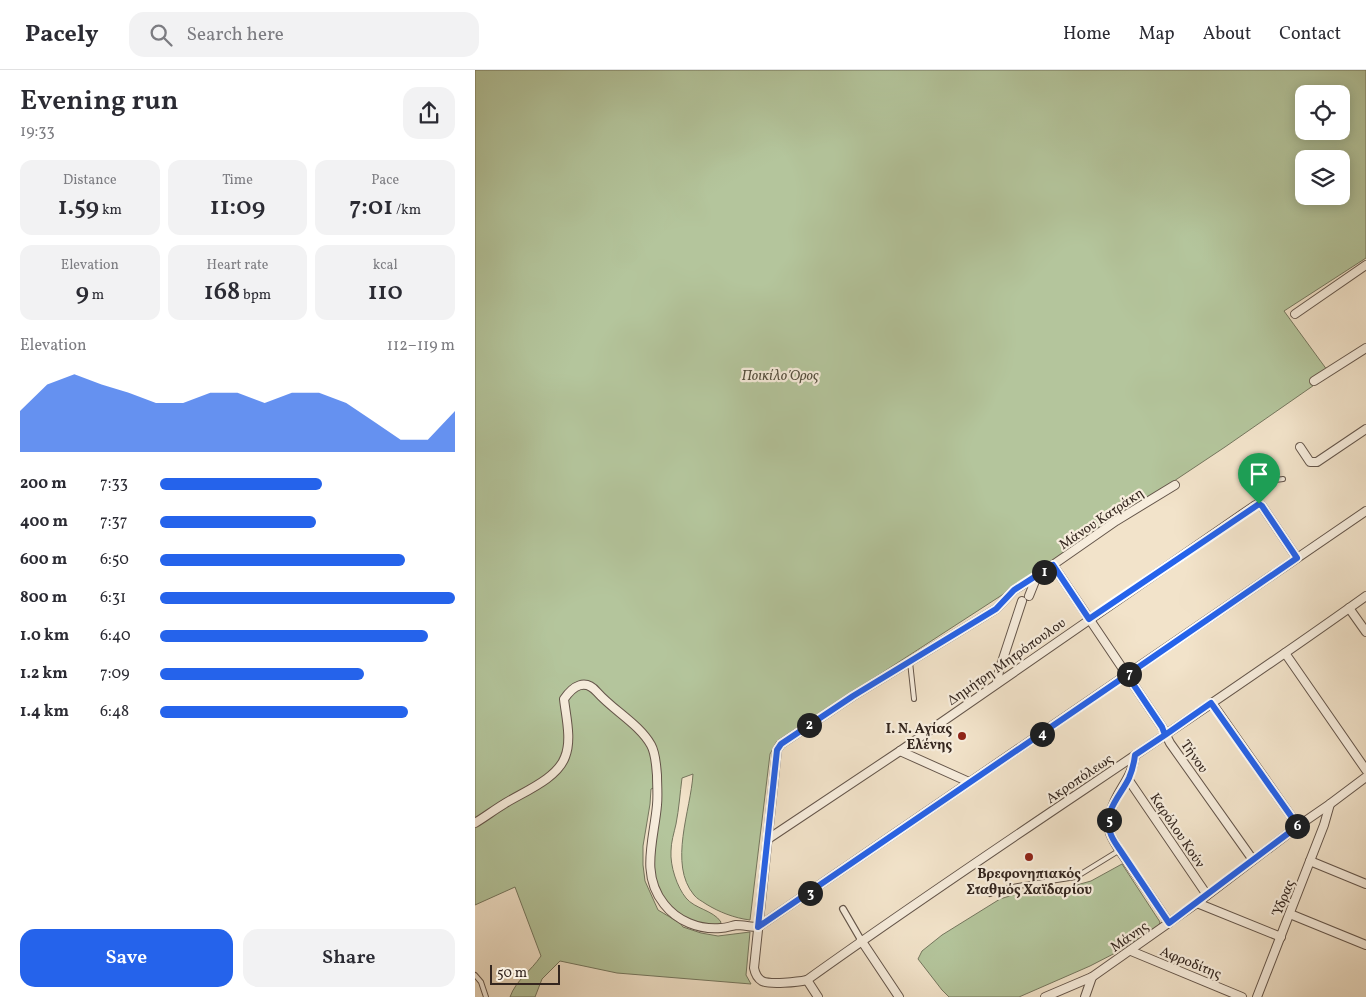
<!DOCTYPE html>
<html lang="en">
<head>
<meta charset="utf-8">
<style>
	:root { --surface:#fff; --page:#f2f2f3; --text:#2b2b33; --muted:#7c7c81; --line:#e1e1e2; --accent:#2563eb }
	body { margin:0; font-family:Vollkorn,serif; background:var(--page); color:var(--text); height:100vh; display:flex; flex-direction:column; font-size:19px; white-space:nowrap }
	* { box-sizing:border-box; margin:0 }
	p { font-size:16px; color:var(--muted) }
	.icon { flex:none; width:28px; height:28px; fill:none; stroke:currentColor; stroke-width:2; stroke-linecap:round; stroke-linejoin:round }
	.map { position:relative; flex:1; overflow:hidden }
	.side { display:flex; flex-direction:column; background:var(--surface); width:475px }
	.side>* { flex:none }
	.controls { position:absolute; left:820px; top:15px; display:grid; gap:10px }
	.controls a { display:grid; place-items:center; width:55px; height:55px; border-radius:10px; background:var(--surface); box-shadow:0 2px 12px #0003; font-size:25px }
	.scale { position:absolute; left:15px; bottom:12px; width:70px; box-sizing:border-box; padding-left:5px; border:2px solid #34261f; border-top:0; font-size:14px; line-height:18px; white-space:nowrap; color:#34261f; -webkit-text-stroke:4px #f7eddd; paint-order:stroke }
	.pin { position:absolute; display:grid; place-items:center; width:42px; height:42px; color:#fff; margin:-51px -21px; border-radius:50% 50% 50% 0; rotate:-45deg; box-shadow:0 0 5px #0007 }
	.pin .icon { rotate:45deg }
	.km { position:absolute; width:25px; height:25px; margin:-12px; border-radius:50%; background:#222; color:#fff; font-size:14px; line-height:25px; text-align:center }
	.round { display:grid; place-items:center; flex:none; width:52px; height:52px; border-radius:15px; background:var(--page) }
	.summary { display:flex; align-items:center; justify-content:space-between; height:85px; padding:0 20px }
	h1 { font-size:28px; font-weight:600; line-height:38px }
	.stats { display:grid; grid-template-columns:repeat(3,1fr); gap:8px; height:85px; padding:5px 20px }
	.stats div { display:grid; align-content:center; border-radius:12px; background:var(--page); text-align:center }
	.stats b { font-size:25px; font-weight:600 }
	.stats small { font-size:14px; font-weight:400 }
	.stats p { font-size:14px }
	.chart { height:140px; padding:10px 20px }
	.chart p { display:flex; justify-content:space-between }
	.chart svg { width:100%; height:90px; margin-top:5px; fill:var(--accent); opacity:.7 }
	.action { display:flex; gap:10px; margin-top:auto; padding:10px 20px }
	.action a { flex:1; height:58px; border-radius:15px; background:var(--accent); color:#fff; font-size:20px; font-weight:600; line-height:58px; text-align:center }
	.action a+a { background:var(--page); color:var(--text) }
	ul { padding:0 20px; list-style:none; font-size:16px }
	li { display:grid; grid-template-columns:80px 60px 1fr; align-items:center; height:38px }
	li i { height:12px; border-radius:6px; background:var(--accent) }
	header { display:flex; align-items:center; gap:30px; box-sizing:border-box; height:70px; padding:0 25px; background:var(--surface); border-bottom:1px solid var(--line) }
	header strong { font-size:24px }
	nav { display:flex; gap:28px; margin-inline-start:auto; font-size:18px }
	.search { width:350px; height:45px; background:var(--page); display:flex; align-items:center; gap:12px; box-sizing:border-box; padding:0 18px; border-radius:15px; color:var(--muted); font-size:19px }
	main { display:flex; flex:1; min-height:0 }
	.map>svg:first-child { display:block }
	.green { fill:#b4c59c; stroke:#74765e; fill-rule:evenodd }
	.lines { fill:none; stroke-linecap:round; stroke-linejoin:round }
	.service-casing { stroke:#64554a; stroke-width:6 }
	.pedestrian-casing { stroke:#64554a; stroke-width:8 }
	.minor-casing { stroke:#64554a; stroke-width:10 }
	.service { stroke:#f7eddd; stroke-width:4 }
	.pedestrian { stroke:#f7eddd; stroke-width:5.5 }
	.minor { stroke:#f7eddd; stroke-width:8 }
	.route-casing { stroke:#fff; stroke-width:10 }
	.route { stroke:#2563eb; stroke-width:6 }
	.poi-dot { fill:#8f2418; stroke:#f7eddd; stroke-width:2 }
	.labels { text-anchor:middle; stroke-width:4.5; stroke-linejoin:round; paint-order:stroke }
	.park-label { font-size:14px; font-style:italic; fill:#544e3e; stroke:#f7eddd }
	.street-label { font-size:14px; fill:#34261f; stroke:#f7eddd }
	.poi-label { font-size:14px; font-weight:bold; fill:#34261f; stroke:#f7eddd; text-anchor:end }
</style>
</head>
<body>
<header>
<strong>Pacely</strong>
<div class="search"><svg class="icon" aria-label="search" viewBox="0 0 24 24"><circle cx="10" cy="10" r="6"/><path d="M15 15l6 6"/></svg>Search here</div>
<nav><a>Home</a><a>Map</a><a>About</a><a>Contact</a></nav>
</header>
<main>
<section class="side">
<div class="summary"><div><h1>Evening run</h1><p>19:33</p></div><a class="round"><svg class="icon" aria-label="share" viewBox="0 0 24 24"><path d="M12 15V3M7 8l5-5 5 5M5 13v7h14v-7"/></svg></a></div>
<div class="stats">
<div><p>Distance</p><b>1.59<small> km</small></b></div>
<div><p>Time</p><b>11:09</b></div>
<div><p>Pace</p><b>7:01<small> /km</small></b></div>
</div>
<div class="stats">
<div><p>Elevation</p><b>9<small> m</small></b></div>
<div><p>Heart rate</p><b>168<small> bpm</small></b></div>
<div><p>kcal</p><b>110</b></div>
</div>
<div class="chart"><p><span>Elevation</span>112–119 m</p>
<svg viewBox="0 0 160 44" preserveAspectRatio="none"><path d="M0 44V24L10 11L20 6L30 11L40 15L50 20L60 20L70 15L80 15L90 20L100 15L110 15L120 20L130 29L140 38L150 38L160 24V44z"/></svg>
</div>
<ul>
<li><b>200 m</b>7:33<i style="width:55%"></i></li>
<li><b>400 m</b>7:37<i style="width:53%"></i></li>
<li><b>600 m</b>6:50<i style="width:83%"></i></li>
<li><b>800 m</b>6:31<i style="width:100%"></i></li>
<li><b>1.0 km</b>6:40<i style="width:91%"></i></li>
<li><b>1.2 km</b>7:09<i style="width:69%"></i></li>
<li><b>1.4 km</b>6:48<i style="width:84%"></i></li>
</ul>
<div class="action"><a>Save</a><a>Share</a></div>
</section>
<div class="map">
<svg width="891" height="927" viewBox="0 0 891 927">
	<rect width="100%" height="100%" fill="#f2e3ca"/>
	<filter id="stains"><feTurbulence type="fractalNoise" baseFrequency=".004" numOctaves="4"/><feColorMatrix values="0 0 0 0 .2 0 0 0 0 .09 0 0 0 0 .02 0 0 0 .5 -.17"/></filter>
	<radialGradient id="worn" r=".72"><stop offset=".6" stop-color="#630" stop-opacity="0"/><stop offset="1" stop-color="#630" stop-opacity=".3"/></radialGradient>
	<g class="green">
		<path d="M0,0H891V188L809,241L855,304L750,377L561,503L302,671L295,684L275,850C259,848 244,842 231,834C227,831 222,829 219,825C193,794 216,740 218,704L207,708C205,723 204,739 201,754C199,763 196,772 196,781C195,796 202,817 211,828C220,839 238,840 246,852L245,854L234,855L217,852L201,844L189,832L177,802L184,716L176,719L175,734L168,776V795L170,811L183,840L205,853L208,857L226,863L243,866L275,862L271,905L276,914L142,903L85,891L67,909L60,927H35C41,910 56,901 66,886L40,817L0,835ZM829,24H866V61H829ZM829,89H866V126H829Z"/>
		<polygon points="647,794 685,852 684,855 646,880 615,896 544,927 474,927 467,920 443,889 447,881 467,865 525,829 551,821 598,816 616,811"/>
	</g>
	<g class="lines">
		<g class="service-casing">
			<g id="service">
				<path d="M783,434C782,411 788,411 808,409"/>
				<polyline points="435,592 439,629"/>
				<polyline points="515,824 523,820 543,816 601,807 645,780"/>
				<polyline points="0,905 6,912 11,927"/>
			</g>
		</g>
		<g class="pedestrian-casing">
			<polyline id="pedestrian" points="368,839 386,870"/>
		</g>
		<g class="minor-casing">
			<g id="minor">
				<polyline points="820,244 891,195"/>
				<polyline points="839,311 891,278"/>
				<polyline points="825,377 835,392 842,392 891,359"/>
				<path d="M700,415L641,451L562,506L539,520L521,539L378,626L306,674L302,680L279,898C280,903 282,908 287,911C295,915 323,912 332,910C516,778 707,658 891,526"/>
				<polyline points="578,495 687,657 695,673 778,790"/>
				<polyline points="554,526 562,506"/>
				<polyline points="874,538 891,562"/>
				<polyline points="810,583 891,700"/>
				<polyline points="522,613 524,601 547,531"/>
				<polyline points="737,633 823,756"/>
				<polyline points="425,681 494,712"/>
				<path d="M660,685C657,710 641,720 636,741C634,747 633,756 635,763C639,774 647,783 653,793C667,813 681,833 694,853"/>
				<polyline points="653,709 732,825"/>
				<path d="M0,753C10,747 19,740 29,734C48,722 82,709 90,687C97,670 91,647 89,629C98,616 110,608 122,622C139,641 164,654 176,675C181,684 181,696 182,705C182,715 183,725 182,735C179,770 165,804 189,834C202,851 224,860 246,858C251,858 256,856 261,855C268,855 276,857 283,857L891,441"/>
				<polyline points="293,769 425,681 779,436 783,434 787,436 822,488"/>
				<polyline points="835,791 891,814"/>
				<polyline points="722,833 806,867"/>
				<polyline points="815,844 891,875"/>
				<polyline points="386,870 424,927"/>
				<polyline points="656,881 767,927"/>
				<polyline points="332,910 343,927"/>
				<polyline points="570,927 617,907 722,833 823,756 855,734 891,707"/>
				<polyline points="610,927 617,907"/>
				<polyline points="782,927 849,755 855,734"/>
			</g>
		</g>
		<use href="#service" class="service"/>
		<use href="#pedestrian" class="pedestrian"/>
		<use href="#minor" class="minor"/>
	</g>
	<g class="lines">
		<g class="route-casing">
			<path id="route" d="M784,434L614,549L578,495L539,520L521,539L378,626L306,674L302,680L283,857L652,605L687,657L690,665L660,685C659,693 657,701 654,708C646,725 628,741 635,762C637,769 641,774 645,780L694,853L823,756L736,633L690,665L687,657L652,605L822,488L787,436L784,434"/>
		</g>
		<use href="#route" class="route"/>
	</g>
	<g class="poi-dot">
		<circle cx="487" cy="666" r="5"/>
		<circle cx="554" cy="787" r="5"/>
	</g>
	<g class="labels">
		<g class="park-label">
			<text x="305" y="310">Ποικίλο Όρος</text>
		</g>
		<g class="street-label">
			<text transform="translate(626 448) rotate(-34)" y="5">Μάνου Κατράκη</text>
			<text transform="translate(531 591) rotate(-35)" y="5">Δημήτρη Μητρόπουλου</text>
			<text transform="translate(720 686) rotate(55)" y="5">Τήνου</text>
			<text transform="translate(604 708) rotate(-34)" y="5">Ακροπόλεως</text>
			<text transform="translate(703 760) rotate(56)" y="5">Καρόλου Κούν</text>
			<text transform="translate(808 827) rotate(-68)" y="5">Ύδρας</text>
			<text transform="translate(654 866) rotate(-35)" y="5">Μάνης</text>
			<text transform="translate(716 892) rotate(22)" y="5">Αφροδίτης</text>
		</g>
		<g class="poi-label">
			<text x="477" y="663">Ι. Ν. Αγίας<tspan x="477" dy="16">Ελένης</tspan></text>
			<text x="554" y="808" text-anchor="middle">Βρεφονηπιακός<tspan x="554" dy="16">Σταθμός Χαϊδαρίου</tspan></text>
		</g>
	</g>
	<rect width="100%" height="100%" filter="url(#stains)"/>
	<rect width="100%" height="100%" fill="url(#worn)"/>
</svg>
<div class="controls">
<a><svg class="icon" aria-label="locate" viewBox="0 0 24 24"><circle cx="12" cy="12" r="6"/><path d="M12 2v4M12 18v4M2 12h4M18 12h4"/></svg></a>
<a><svg class="icon" aria-label="layers" viewBox="0 0 24 24"><path d="M12 4l9 5-9 5-9-5zM3 14l9 5 9-5"/></svg></a>
</div>
<div class="scale">50 m</div>
<div class="pin" style="left:784px;top:434px;background:#1e9e55"><svg class="icon" aria-label="arrive" viewBox="0 0 24 24"><path d="M6 21V4h12l-3 4 3 4H6"/></svg></div>
<b class="km" style="left:569px;top:502px">1</b>
<b class="km" style="left:334px;top:655px">2</b>
<b class="km" style="left:335px;top:823px">3</b>
<b class="km" style="left:567px;top:664px">4</b>
<b class="km" style="left:634px;top:750px">5</b>
<b class="km" style="left:822px;top:756px">6</b>
<b class="km" style="left:654px;top:604px">7</b>
</div>
</main>
</body>
</html>
